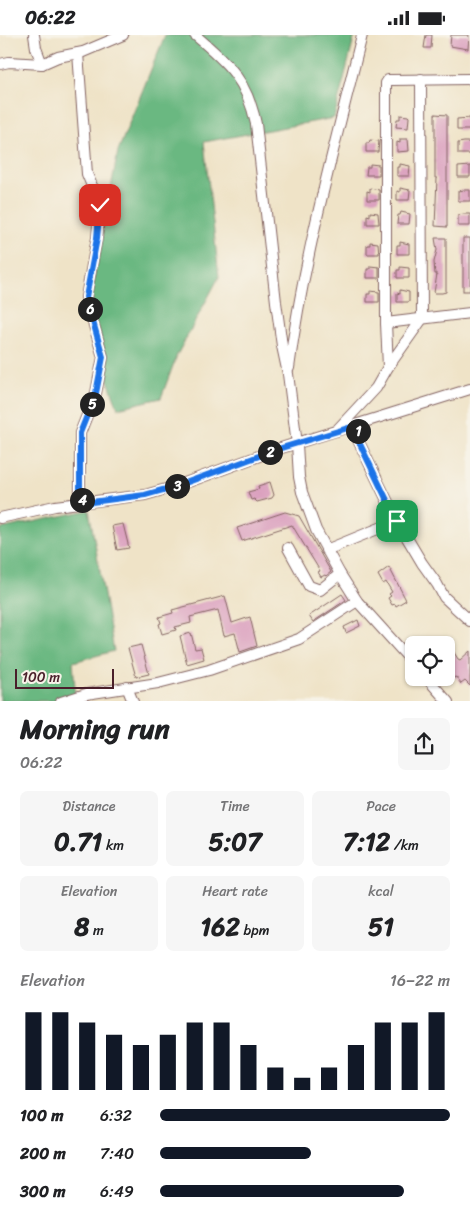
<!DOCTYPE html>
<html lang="en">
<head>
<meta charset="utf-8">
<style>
	:root { --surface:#fff; --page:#f6f6f6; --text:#202124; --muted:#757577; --accent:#111827 }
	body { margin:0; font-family:Sriracha,sans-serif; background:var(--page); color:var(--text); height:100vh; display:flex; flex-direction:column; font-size:19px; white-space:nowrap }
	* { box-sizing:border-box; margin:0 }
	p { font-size:16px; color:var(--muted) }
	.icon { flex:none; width:28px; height:28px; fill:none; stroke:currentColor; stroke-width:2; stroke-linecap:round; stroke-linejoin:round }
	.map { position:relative; height:666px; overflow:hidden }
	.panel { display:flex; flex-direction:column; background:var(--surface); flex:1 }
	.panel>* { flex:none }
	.buttons { position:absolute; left:405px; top:601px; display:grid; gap:10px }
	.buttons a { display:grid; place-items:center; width:50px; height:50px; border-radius:8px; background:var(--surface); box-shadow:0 1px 4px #0004; font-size:25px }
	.scale { position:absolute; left:15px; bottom:12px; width:99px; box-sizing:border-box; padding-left:5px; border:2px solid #4a1f2b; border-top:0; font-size:14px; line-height:18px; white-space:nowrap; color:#4a1f2b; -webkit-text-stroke:4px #f7f3e8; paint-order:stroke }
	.pin { position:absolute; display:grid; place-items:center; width:42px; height:42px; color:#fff; margin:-21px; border-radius:10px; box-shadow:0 2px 8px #0006 }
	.km { position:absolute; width:25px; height:25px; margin:-12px; border-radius:50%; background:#222; color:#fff; font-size:14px; line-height:25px; text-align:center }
	.round { display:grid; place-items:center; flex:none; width:52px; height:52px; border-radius:8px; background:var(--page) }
	.summary { display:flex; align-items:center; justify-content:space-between; height:85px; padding:0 20px }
	h1 { font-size:28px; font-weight:700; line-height:38px }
	.stats { display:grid; grid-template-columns:repeat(3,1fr); gap:8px; height:85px; padding:5px 20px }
	.stats div { display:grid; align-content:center; border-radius:8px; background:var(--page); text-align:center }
	.stats b { font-size:25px; font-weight:700 }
	.stats small { font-size:14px; font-weight:400 }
	.stats p { font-size:14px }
	.chart { height:140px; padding:10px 20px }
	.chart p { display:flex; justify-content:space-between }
	.chart svg { width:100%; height:90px; margin-top:5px; stroke:var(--accent); stroke-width:6 }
	ul { padding:0 20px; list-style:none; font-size:16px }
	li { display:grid; grid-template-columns:80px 60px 1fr; align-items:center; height:38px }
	li i { height:12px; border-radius:6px; background:var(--accent) }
	.status { display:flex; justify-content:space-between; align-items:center; height:35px; padding:0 25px; background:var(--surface); direction:ltr }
	.status svg { height:14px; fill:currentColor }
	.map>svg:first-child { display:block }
	.forest { fill:#6ab881; stroke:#5a6c56 }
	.building { fill:#dba1bf }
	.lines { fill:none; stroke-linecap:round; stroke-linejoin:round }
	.minor-casing { stroke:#846462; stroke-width:12 }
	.minor { stroke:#fff; stroke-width:10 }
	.route-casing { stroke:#fff; stroke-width:10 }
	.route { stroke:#1a73e8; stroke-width:6 }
</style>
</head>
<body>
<div class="status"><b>06:22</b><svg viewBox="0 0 49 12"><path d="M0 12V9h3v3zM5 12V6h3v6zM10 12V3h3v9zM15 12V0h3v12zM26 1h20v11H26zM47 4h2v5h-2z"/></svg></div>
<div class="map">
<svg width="470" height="667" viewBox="0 0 470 667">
	<rect width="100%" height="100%" fill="#f7f3e8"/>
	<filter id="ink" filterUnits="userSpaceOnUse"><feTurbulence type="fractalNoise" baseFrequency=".02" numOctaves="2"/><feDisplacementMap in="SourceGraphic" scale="10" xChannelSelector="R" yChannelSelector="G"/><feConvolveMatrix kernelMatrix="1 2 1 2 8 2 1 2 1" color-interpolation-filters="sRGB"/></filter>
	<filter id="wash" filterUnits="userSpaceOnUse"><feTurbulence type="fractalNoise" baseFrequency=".0096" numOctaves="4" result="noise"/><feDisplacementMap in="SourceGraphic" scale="20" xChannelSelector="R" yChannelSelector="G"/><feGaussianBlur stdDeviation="1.12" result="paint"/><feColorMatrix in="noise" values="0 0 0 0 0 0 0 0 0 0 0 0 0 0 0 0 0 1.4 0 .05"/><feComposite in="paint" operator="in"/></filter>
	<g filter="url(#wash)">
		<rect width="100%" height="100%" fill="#efe3c7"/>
		<g class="forest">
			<polygon points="165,0 355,0 334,83 204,107 219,242 177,320 161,363 118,373 86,284 118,116"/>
			<polygon points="89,475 114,616 73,627 76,666 0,666 0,494"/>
		</g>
		<g id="blocks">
			<g class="building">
				<polygon points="426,0 432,0 431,13 424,13"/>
				<polygon points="451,0 469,0 468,14 450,11"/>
				<polygon points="435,79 447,80 447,192 435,191 437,143 435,143"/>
				<polygon points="400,80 408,81 409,82 408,93 396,92 397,84 400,84"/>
				<polygon points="470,83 470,95 457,95 457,84"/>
				<polygon points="400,104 408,104 409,116 397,117 397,107 400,108"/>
				<polygon points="370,105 379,106 378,117 366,117 366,108 369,108"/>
				<polygon points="464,107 470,107 470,119 458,119 458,108"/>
				<polygon points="370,129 379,130 379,140 366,140 367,132 370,132"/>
				<polygon points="400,129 410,131 409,141 397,141 397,132 400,132"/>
				<polygon points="470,131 470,142 458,142 458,132"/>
				<polygon points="370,153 379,155 379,165 367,165 367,156 370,157"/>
				<polygon points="400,153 410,155 409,165 397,165 397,156 400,157"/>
				<polygon points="464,155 470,155 470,166 458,166 458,156"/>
				<polygon points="370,177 378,178 379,189 367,189 367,180 370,181"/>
				<polygon points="401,177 410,179 409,189 397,189 398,180 400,180"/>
				<polygon points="464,179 470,179 470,191 458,191 458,180"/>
				<polygon points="435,203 446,203 446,257 442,258 434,258 437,239 435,239 434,227 437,215"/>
				<rect x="463" y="203" width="7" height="53"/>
				<polygon points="370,207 378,208 379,219 367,219 367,210 370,210"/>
				<polygon points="400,207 409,209 409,219 397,219 397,210 400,210"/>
				<polygon points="370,231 379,232 379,243 367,243 367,234 370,234"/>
				<polygon points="400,232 409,233 409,243 397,243 397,235 400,235"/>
				<polygon points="400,255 409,257 409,267 397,267 397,258 400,259"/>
				<polygon points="370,256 379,257 379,267 367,267 367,259 370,259"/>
				<polygon points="270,447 274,460 272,463 257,467 254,464 251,465 248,457 259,454 258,451"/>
				<polygon points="285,477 299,481 331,537 326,541 325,540 321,542 318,537 320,536 292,490 242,506 237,493"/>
				<polygon points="123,489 129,513 117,515 112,491"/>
				<polygon points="389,532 406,565 396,571 395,569 392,570 388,563 391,561 389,559 392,557 386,547 383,549 378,540"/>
				<polygon points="342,559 346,565 313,587 309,581"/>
				<polygon points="225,561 232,588 250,582 257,611 240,617 235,598 224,601 218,575 190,582 191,588 175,592 176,595 162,599 159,589 161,588 159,582 173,578 172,575"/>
				<polygon points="358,585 360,591 346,598 344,592"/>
				<polygon points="191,598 195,614 201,613 204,624 187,629 180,601"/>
				<polygon points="446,608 449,612 450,611 458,624 460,625 470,616 470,651 465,646 461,649 456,642 454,643 446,632"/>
				<polygon points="141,610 149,639 136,642 128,613"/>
			</g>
		</g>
	</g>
	<g filter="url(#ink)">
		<use href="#blocks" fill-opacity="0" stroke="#846462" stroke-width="1"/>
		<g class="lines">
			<g class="minor-casing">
				<g id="minor">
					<path d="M195,0C228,28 247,45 256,89L276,267L282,311L288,339L297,409L299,442L302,457L316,495L340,539L357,566L414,629"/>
					<polyline points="78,18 87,139 100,170 97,203 86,262 103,322 96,358 80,398 80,461 84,468"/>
					<polyline points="0,29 9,27 42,29 36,13 34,0"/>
					<polyline points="42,29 58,22 83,17 123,0"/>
					<polyline points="386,288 470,278"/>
					<polyline points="388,332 386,288 386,48 388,45 392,45 470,44"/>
					<path d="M289,333C304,220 335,110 362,0"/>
					<polyline points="357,390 358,405 397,486 422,528 437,549 444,562 470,586"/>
					<polyline points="336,396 376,353 388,332 422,284 421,44"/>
					<polyline points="0,483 55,471 145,460 177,451 278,414 470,354"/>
					<polyline points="288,513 309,551 320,555 340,539"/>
					<polyline points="326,515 397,486"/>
					<polyline points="426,642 448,667"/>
					<polyline points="127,652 133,667"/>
					<polyline points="61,667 86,659 158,648 209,635 299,604 357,566"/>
				</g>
			</g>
			<use href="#minor" class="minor"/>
		</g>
	</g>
	<g class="lines" filter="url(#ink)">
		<g class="route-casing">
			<polyline id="route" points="100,170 97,203 86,262 103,322 96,358 80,398 80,461 84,468 145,460 177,451 278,414 358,390 358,405 397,486"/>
		</g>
		<use href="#route" class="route"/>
	</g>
</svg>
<div class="buttons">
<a><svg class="icon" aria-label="locate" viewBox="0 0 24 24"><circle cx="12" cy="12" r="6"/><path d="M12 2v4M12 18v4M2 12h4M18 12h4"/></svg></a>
</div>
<div class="scale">100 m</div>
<div class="pin" style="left:397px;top:486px;background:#1e9e55"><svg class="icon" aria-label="arrive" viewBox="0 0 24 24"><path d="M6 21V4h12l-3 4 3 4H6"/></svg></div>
<div class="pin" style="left:100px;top:170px;background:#d93025"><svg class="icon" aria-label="check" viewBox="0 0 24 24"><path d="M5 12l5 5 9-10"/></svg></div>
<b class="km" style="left:358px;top:396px">1</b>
<b class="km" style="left:270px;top:417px">2</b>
<b class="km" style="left:177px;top:451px">3</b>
<b class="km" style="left:82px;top:465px">4</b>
<b class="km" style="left:92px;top:369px">5</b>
<b class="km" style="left:90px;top:274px">6</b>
</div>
<section class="panel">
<div class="summary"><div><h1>Morning run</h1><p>06:22</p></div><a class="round"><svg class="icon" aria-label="share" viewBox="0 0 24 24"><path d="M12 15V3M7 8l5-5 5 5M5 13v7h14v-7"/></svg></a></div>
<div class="stats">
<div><p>Distance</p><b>0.71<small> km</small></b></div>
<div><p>Time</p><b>5:07</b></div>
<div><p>Pace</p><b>7:12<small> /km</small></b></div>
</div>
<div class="stats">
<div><p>Elevation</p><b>8<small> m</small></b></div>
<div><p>Heart rate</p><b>162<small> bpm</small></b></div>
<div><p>kcal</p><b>51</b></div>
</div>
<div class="chart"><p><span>Elevation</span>16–22 m</p>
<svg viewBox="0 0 160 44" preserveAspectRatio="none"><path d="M5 44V6M15 44V6M25 44V11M35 44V17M45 44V22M55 44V17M65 44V11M75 44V11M85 44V22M95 44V33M105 44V38M115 44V33M125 44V22M135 44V11M145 44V11M155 44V6"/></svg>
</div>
<ul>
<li><b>100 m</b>6:32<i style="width:100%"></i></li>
<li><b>200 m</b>7:40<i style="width:52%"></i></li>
<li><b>300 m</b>6:49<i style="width:84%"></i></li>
</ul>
</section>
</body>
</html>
